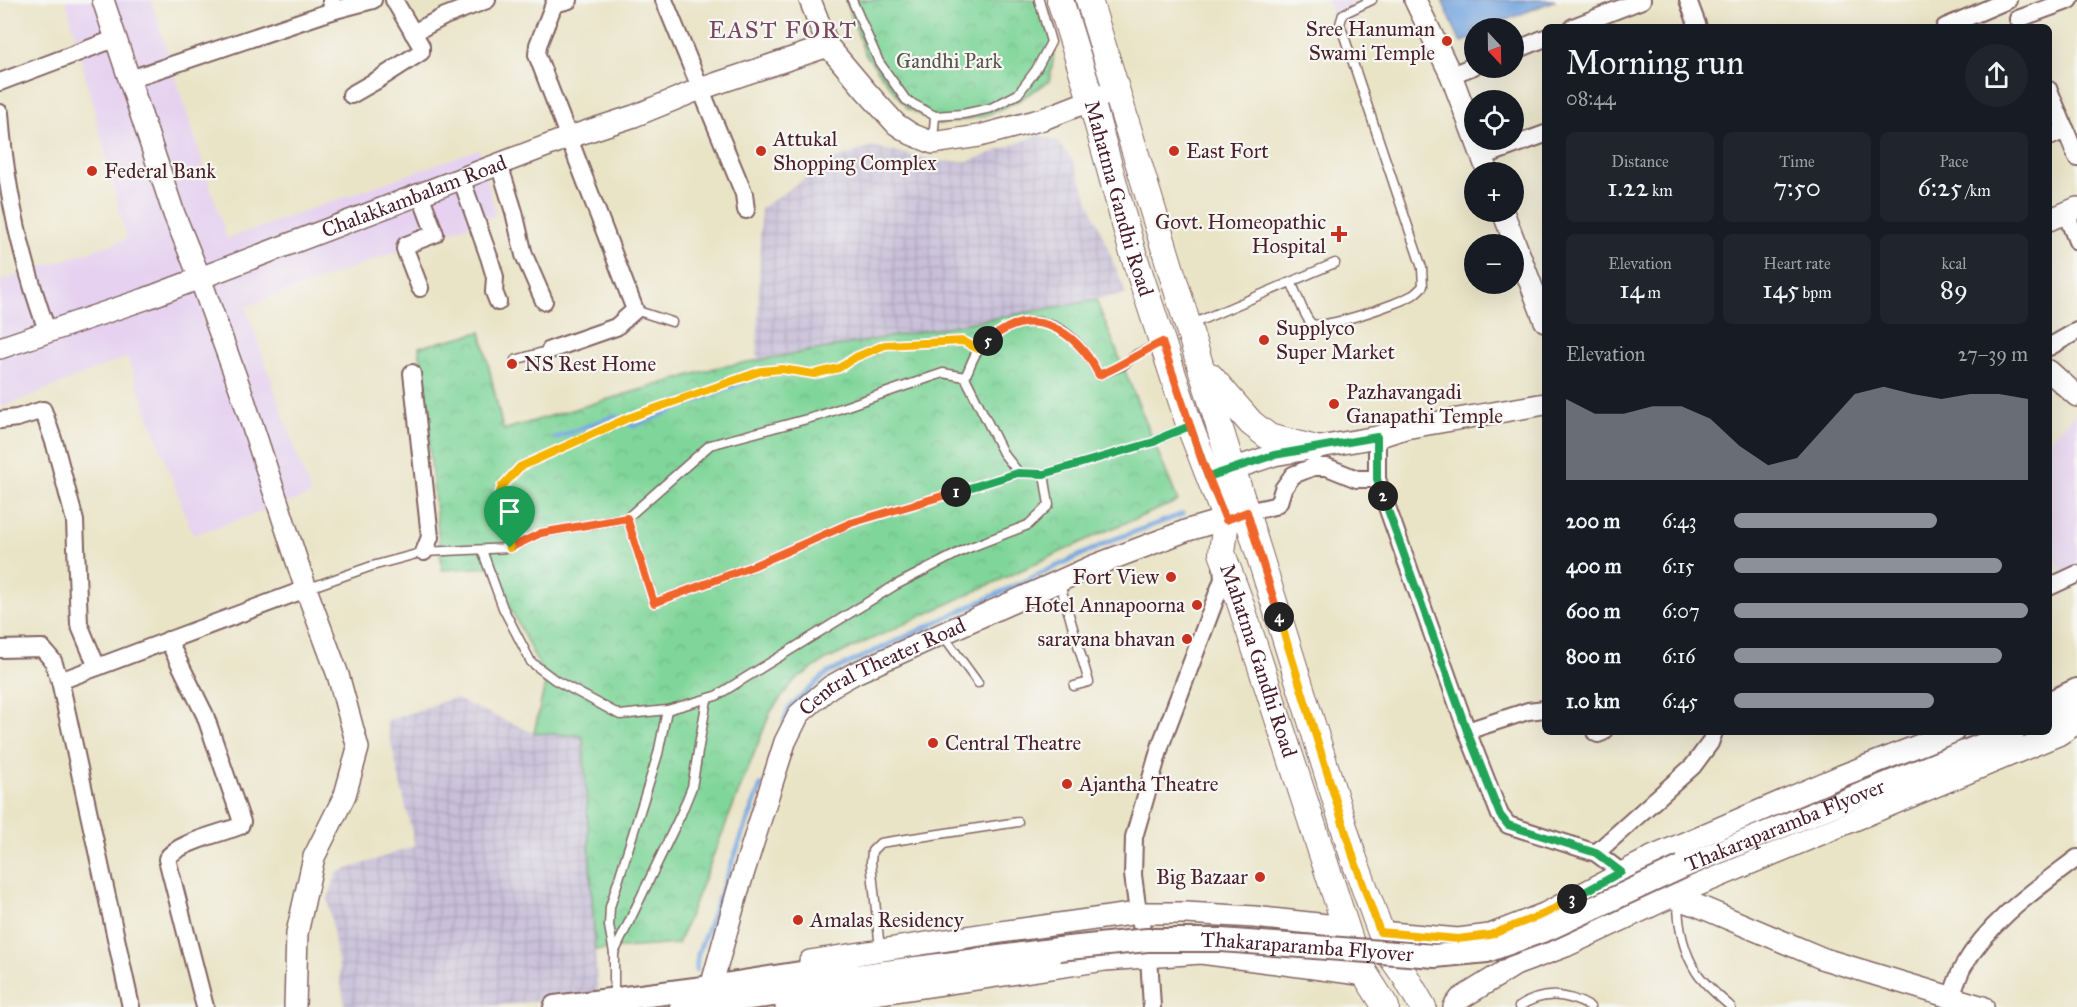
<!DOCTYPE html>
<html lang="en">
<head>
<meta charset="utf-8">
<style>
	:root { --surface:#171b24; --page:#20242c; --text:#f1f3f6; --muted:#9ea1a6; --accent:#8c9099 }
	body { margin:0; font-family:"IM FELL Great Primer",serif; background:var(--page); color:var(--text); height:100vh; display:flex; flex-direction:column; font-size:22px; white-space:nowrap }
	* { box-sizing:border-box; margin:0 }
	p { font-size:20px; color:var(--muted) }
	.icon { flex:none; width:33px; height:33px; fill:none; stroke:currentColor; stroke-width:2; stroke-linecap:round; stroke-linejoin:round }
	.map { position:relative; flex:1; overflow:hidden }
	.sheet { position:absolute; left:1542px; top:24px; width:510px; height:711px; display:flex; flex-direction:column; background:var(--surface); border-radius:9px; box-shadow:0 6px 24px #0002 }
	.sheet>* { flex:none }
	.needle { width:39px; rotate:158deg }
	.controls { position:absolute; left:1464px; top:18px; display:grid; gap:12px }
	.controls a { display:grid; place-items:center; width:60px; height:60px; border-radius:50%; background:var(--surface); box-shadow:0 6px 24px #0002; font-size:30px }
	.pin { position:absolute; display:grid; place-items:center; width:51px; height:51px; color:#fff; margin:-62px -26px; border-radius:50% 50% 50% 0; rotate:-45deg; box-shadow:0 0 6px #0007 }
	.pin .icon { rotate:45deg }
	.km { position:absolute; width:30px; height:30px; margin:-15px; border-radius:50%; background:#222; color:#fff; font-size:16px; line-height:30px; text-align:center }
	.round { display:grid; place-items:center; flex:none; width:63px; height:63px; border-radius:32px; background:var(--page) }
	.head { display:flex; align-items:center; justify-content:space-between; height:102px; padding:0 24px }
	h1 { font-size:33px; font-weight:600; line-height:45px }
	.stats { display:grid; grid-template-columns:repeat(3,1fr); gap:9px; height:102px; padding:6px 24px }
	.stats div { display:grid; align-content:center; border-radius:9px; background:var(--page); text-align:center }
	.stats b { font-size:26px; font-weight:600 }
	.stats small { font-size:16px; font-weight:400 }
	.stats p { font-size:16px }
	.chart { height:168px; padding:12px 24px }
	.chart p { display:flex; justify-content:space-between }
	.chart svg { width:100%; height:108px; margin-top:6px; fill:var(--accent); opacity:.7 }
	ul { padding:0 24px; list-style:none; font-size:20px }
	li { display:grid; grid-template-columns:96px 72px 1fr; align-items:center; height:45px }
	li i { height:15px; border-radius:8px; background:var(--accent) }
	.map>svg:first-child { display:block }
	.built { fill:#e6d2f0 }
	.industrial { fill:url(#industrial-grid) }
	.park { fill:url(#park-crowns); stroke:#657a62; stroke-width:1.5 }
	.water { fill:#75a5df; stroke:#606285; stroke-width:1.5 }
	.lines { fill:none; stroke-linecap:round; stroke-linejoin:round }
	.stream { stroke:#75a5df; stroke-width:5 }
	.service-casing { stroke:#826462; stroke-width:11 }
	.minor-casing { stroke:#826462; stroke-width:20 }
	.tertiary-casing { stroke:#826462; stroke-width:24 }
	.secondary-casing { stroke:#826462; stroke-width:26 }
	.primary-casing { stroke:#826462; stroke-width:28 }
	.service { stroke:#fff; stroke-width:8 }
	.minor { stroke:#fff; stroke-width:16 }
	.tertiary { stroke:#fff; stroke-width:21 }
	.secondary { stroke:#fff; stroke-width:22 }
	.primary { stroke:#fff; stroke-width:26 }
	.secondary-bridge-casing { stroke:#826462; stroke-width:26; stroke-linecap:butt }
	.secondary-bridge { stroke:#fff; stroke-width:22 }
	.split-1-casing { stroke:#fff; stroke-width:12 }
	.split-2-casing { stroke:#fff; stroke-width:12 }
	.split-3-casing { stroke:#fff; stroke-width:12 }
	.split-4-casing { stroke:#fff; stroke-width:12 }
	.split-5-casing { stroke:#fff; stroke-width:12 }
	.split-6-casing { stroke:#fff; stroke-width:12 }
	.split-1 { stroke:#f0652b; stroke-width:8 }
	.split-2 { stroke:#22a559; stroke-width:8 }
	.split-3 { stroke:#22a559; stroke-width:8 }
	.split-4 { stroke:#f5b400; stroke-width:8 }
	.split-5 { stroke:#f0652b; stroke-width:8 }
	.split-6 { stroke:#f5b400; stroke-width:8 }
	.poi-dot { fill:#c8321e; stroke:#f6f6f2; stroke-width:2 }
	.labels { text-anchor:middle; stroke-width:4.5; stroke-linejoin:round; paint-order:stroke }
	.poi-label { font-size:21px; fill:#4a1f2b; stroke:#f6f6f2; text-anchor:start }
	.park-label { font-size:21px; fill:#5a564c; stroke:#f6f6f2 }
	.street-label { font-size:21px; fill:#4a1f2b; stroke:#f6f6f2 }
	.quarter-label { font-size:24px; letter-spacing:1.5px; fill:#794860; stroke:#f6f6f2 }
</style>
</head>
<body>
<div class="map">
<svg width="2077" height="1007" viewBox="0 0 2077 1007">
	<defs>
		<pattern id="industrial-grid" width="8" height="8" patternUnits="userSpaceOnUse" patternTransform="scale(1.5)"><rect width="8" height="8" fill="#c8bfd8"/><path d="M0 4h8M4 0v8" fill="none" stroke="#ada4ba"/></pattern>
		<pattern id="park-crowns" width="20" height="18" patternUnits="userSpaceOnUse" patternTransform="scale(1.5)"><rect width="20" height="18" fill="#80d69a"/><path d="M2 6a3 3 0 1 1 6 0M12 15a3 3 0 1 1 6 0" fill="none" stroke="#70b785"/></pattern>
	</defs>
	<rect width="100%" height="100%" fill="#f6f6f2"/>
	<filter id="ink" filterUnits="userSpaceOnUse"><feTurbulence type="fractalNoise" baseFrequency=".0167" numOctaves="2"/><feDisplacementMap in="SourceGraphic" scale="12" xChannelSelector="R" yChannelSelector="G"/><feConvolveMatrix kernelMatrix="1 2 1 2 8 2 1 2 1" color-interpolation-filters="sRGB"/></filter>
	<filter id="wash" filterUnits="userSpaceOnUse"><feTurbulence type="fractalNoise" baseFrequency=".008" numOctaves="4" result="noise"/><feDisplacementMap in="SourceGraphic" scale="24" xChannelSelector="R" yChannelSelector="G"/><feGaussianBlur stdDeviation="1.35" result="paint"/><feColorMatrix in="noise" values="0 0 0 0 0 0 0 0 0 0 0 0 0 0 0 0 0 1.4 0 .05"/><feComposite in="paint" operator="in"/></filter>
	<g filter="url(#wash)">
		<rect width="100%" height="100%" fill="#eae4c7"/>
		<g class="built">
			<polygon points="66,0 151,0 227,239 479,149 496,215 246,307 311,495 193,535 127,357 0,408 0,281 127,239"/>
			<polygon points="1327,0 1363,0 1332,13"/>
			<polygon points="2077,412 2077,568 2066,574 2049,553 2049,440"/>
		</g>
		<g class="industrial">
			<polygon points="1039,135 1057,141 1073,161 1126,294 757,360 761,208 832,160 872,147 942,162 970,161"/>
			<polygon points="454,698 534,733 583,736 598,994 485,1007 345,1007 328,899 337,873 415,846 386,721"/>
		</g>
		<g class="park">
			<polygon points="846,0 1042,0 1054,36 1053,61 1049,81 1018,101 984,116 940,124 908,109 865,54"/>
			<polygon points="1096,300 1178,501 1106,531 824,661 794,681 771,711 678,944 595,950 583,736 534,733 546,680 490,567 442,570 419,347 481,332 503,430 715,368"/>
		</g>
		<polygon class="water" points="1442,0 1556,0 1496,24 1497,28 1474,28 1474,37 1461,43"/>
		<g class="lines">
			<g class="stream">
				<polyline points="555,438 614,416 634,426 759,376"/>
				<polyline points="784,722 789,708 826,674 1115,539 1183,514"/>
				<polyline points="696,970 698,954 761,785"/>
			</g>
		</g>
	</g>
	<g filter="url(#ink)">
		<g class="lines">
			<g class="service-casing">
				<g id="service">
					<polyline points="852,0 879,62 906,100 935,116 963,114 991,108 1018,94 1036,70 1051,42 1039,0"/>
					<polyline points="933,142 935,116"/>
					<path d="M1291,282C1296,291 1304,317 1311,323C1321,331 1400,303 1413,295C1416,293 1420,289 1423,286L1422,268L1340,24L1343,14L1372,0"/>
					<polyline points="635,310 672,322"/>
					<polyline points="1192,324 1335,263"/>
					<polyline points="515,360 550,350"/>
					<path d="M965,377C970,368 973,355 980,348C999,328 1030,314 1056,327C1074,335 1090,358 1099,375L1122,366L1137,354L1159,344"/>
					<polyline points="627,518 654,603 753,566 851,523 1019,473 1044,474 1154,442 1165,436 1188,427"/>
					<polyline points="510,548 499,520 496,504 502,486 520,467 628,418 761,371 782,369 814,374 839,368 856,357 885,345 963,341 978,349"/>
					<polyline points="482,550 503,608 531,662 555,680 620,715 667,710 716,696 894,586 966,549 1028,525 1049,505 1044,474"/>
					<polyline points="1059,581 1089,682 1074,686"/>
					<polyline points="306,589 372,566 424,552 510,548 541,533 627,518 710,445 818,416 943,373 965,377 1003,453 1019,473"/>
					<polyline points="943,635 978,683"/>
					<path d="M1678,901C1678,927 1683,951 1697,973C1706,986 1720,997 1731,1007"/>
					<polyline points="880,949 871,862 872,851 880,843 1018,822"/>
					<polyline points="614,953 609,926 610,907 658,754 667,710"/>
					<polyline points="614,998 614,953 681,814 692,787 707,699"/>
					<path d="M1519,1007C1542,991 1567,993 1590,1007"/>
				</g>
			</g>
			<g class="minor-casing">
				<g id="minor">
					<polyline points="664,0 744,194 746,210"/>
					<polyline points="1688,0 1698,27"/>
					<polyline points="331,1 335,10 373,0"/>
					<polyline points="2018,19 2070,0"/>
					<polyline points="1573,27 1642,0"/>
					<polyline points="1945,27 2008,0"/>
					<polyline points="413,33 445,16 487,0"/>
					<polyline points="1514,51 1545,38"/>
					<polyline points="1451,75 1474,66"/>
					<polyline points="130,79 335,10"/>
					<polyline points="0,82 117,38"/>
					<polyline points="2049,90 2077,158"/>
					<polyline points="351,95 379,79 421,52 421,46 394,0"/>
					<path d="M0,113C5,188 22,262 48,333"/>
					<polyline points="2049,137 2066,130"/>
					<polyline points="1482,157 1545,134"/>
					<polyline points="499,164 514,212 524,255 544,301"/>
					<polyline points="461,178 489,257 495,277 494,292 498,302"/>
					<polyline points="420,194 435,234 406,245 405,249 420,288"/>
					<polyline points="2066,213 2077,241"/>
					<polyline points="2049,347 2077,331"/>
					<polyline points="550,350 616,327 635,310 537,55 538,45 554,4 569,0"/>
					<polyline points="412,373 430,537 424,552"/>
					<polyline points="0,420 17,418 43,410 55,445 75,521 79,624 97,667"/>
					<polyline points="1377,437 1377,479 1467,731 1500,815 1508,825 1596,853"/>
					<polyline points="1247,512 1274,506 1279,502 1283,489 1293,475 1313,467 1327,467 1357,479 1377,479"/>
					<polyline points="2049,587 2077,574"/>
					<path d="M168,640L205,715L242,822L240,826C222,833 176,843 167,859L205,1007"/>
					<polyline points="0,649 42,648 53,661 60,681 131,1007"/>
					<polyline points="60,681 306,589"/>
					<polyline points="1467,731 1528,711 1545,709"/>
					<polyline points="1595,732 1598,734 1603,732"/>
					<polyline points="1621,872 1596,853 1693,766 1710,743 1714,732"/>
					<path d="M1951,997C1955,987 1958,976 1963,967C1990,920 2035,890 2077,858"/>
					<polyline points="1152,1007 1149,956 1138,913 1133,875 1134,837 1161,744 1223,579 1222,566"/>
				</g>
			</g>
			<g class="tertiary-casing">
				<g id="tertiary">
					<polyline points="103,0 174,214 200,278 242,394 306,589 338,675 358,748 345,795 314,857 297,933 295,1007"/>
					<polyline points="810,0 828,46 866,91 896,124 911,134 933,143 979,136 1043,119 1117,90"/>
					<polyline points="1415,0 1451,75 1474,136"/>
					<polyline points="1476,140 1488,172"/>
					<polyline points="1503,212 1545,321"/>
					<polyline points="2049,220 2077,208"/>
					<path id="s1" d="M0,348L145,299L570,137L634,116L700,89L828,46"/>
					<polyline points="2049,371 2077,396"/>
					<polyline points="1218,474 1274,455 1377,437 1405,428 1545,404"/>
					<polyline points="1669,891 1677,894 1678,900 1696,905 1824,959 1983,1007"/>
					<polyline points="1380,932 1458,939 1490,935 1544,914 1652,857 1841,776 1953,732"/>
					<polyline points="810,961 986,934 1138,913 1186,913 1254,917 1346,927"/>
					<path id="s2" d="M711,1001V987L738,890L785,742L799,714L830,687L855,673L1093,566L1188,530L1239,515"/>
					<polyline points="786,1007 1105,960 1201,953 1366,975"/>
					<polyline points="1454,1007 1460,999 1515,965 1566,946 1677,894 2058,735 2077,723"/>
				</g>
			</g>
			<g class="secondary-casing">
				<g id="secondary">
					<polyline points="2049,703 2077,690"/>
					<polyline points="2049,722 2077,709"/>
					<path id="s3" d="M1682,867L2014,732"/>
					<polyline points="555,1007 711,987 839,967 856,976"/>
					<polyline points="681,1007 841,986 856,976 1059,949"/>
				</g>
			</g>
			<g class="primary-casing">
				<g id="primary">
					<path id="s4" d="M1060,0L1091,100L1132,250L1190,427L1226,520L1222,553L1239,599L1351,943L1365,974L1386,1007"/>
					<polyline points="1089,0 1188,326 1354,859 1388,952 1405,976 1423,1007"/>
					<polyline points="1210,376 1251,423 1269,437 1313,448"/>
				</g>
			</g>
			<use href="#service" class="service"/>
			<use href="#minor" class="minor"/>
			<use href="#tertiary" class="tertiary"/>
			<use href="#secondary" class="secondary"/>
			<use href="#primary" class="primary"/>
			<g class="secondary-bridge-casing">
				<g id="secondary-bridge">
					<path id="s5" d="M1059,949L1147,940H1221L1435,956L1487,951L1548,929L1682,867"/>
				</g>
			</g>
			<use href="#secondary-bridge" class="secondary-bridge"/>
		</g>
	</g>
	<g class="lines" filter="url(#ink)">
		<g class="split-1-casing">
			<polyline id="split-1" points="510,548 541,533 627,518 654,603 753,566 851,523 956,492"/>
		</g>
		<g class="split-2-casing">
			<polyline id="split-2" points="956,492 1018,473 1044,474 1154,442 1165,436 1190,426 1208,477 1274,455 1377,437 1377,479 1383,496"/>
		</g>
		<g class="split-3-casing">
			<polyline id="split-3" points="1383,496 1467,731 1500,815 1508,825 1596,853 1621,872 1572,899"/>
		</g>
		<g class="split-4-casing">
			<polyline id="split-4" points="1279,617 1354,859 1380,932 1458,939 1490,935 1544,914 1572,899"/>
		</g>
		<g class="split-5-casing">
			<path id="split-5" d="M988,341C1032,302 1076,330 1099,375C1122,366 1139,353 1162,342L1202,461L1226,520L1247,512L1279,617"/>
		</g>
		<g class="split-6-casing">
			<polyline id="split-6" points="510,548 499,520 496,504 502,486 520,467 628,418 761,371 782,369 814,374 839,368 856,357 885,345 963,341 978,349 988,341"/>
		</g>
		<use href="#split-1" class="split-1"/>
		<use href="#split-2" class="split-2"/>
		<use href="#split-3" class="split-3"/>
		<use href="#split-4" class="split-4"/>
		<use href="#split-5" class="split-5"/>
		<use href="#split-6" class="split-6"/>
	</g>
	<g class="poi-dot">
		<circle cx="1447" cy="41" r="6"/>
		<circle cx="761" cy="151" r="6"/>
		<circle cx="1174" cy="151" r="6"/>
		<circle cx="92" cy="171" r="6"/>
		<path d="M1336 225h6v6h6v6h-6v6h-6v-6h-6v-6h6z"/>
		<circle cx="1264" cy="340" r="6"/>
		<circle cx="512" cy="364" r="6"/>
		<circle cx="1334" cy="404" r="6"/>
		<circle cx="1171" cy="577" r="6"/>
		<circle cx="1197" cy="605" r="6"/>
		<circle cx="1187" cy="639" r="6"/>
		<circle cx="933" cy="743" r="6"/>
		<circle cx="1067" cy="784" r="6"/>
		<circle cx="1260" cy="877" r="6"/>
		<circle cx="798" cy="920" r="6"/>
	</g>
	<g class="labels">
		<g class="poi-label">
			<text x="1435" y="36" text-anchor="end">Sree Hanuman<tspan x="1435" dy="24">Swami Temple</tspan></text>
			<text x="773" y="146">Attukal<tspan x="773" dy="24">Shopping Complex</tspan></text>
			<text x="1186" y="158">East Fort</text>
			<text x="104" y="178">Federal Bank</text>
			<text x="1326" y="229" text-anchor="end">Govt. Homeopathic<tspan x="1326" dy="24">Hospital</tspan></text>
			<text x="1276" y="335">Supplyco<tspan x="1276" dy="24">Super Market</tspan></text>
			<text x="524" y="371">NS Rest Home</text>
			<text x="1346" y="399">Pazhavangadi<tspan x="1346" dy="24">Ganapathi Temple</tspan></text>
			<text x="1159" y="584" text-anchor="end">Fort View</text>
			<text x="1185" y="612" text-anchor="end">Hotel Annapoorna</text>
			<text x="1175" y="646" text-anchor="end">saravana bhavan</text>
			<text x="945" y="750">Central Theatre</text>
			<text x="1079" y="791">Ajantha Theatre</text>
			<text x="1248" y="884" text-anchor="end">Big Bazaar</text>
			<text x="810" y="927">Amalas Residency</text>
		</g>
		<g class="park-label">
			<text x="949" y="68">Gandhi Park</text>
		</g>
		<g class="street-label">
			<text dy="7" stroke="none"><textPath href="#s1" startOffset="441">Chalakkambalam Road</textPath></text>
			<text dy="7" stroke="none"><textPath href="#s4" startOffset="207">Mahatma Gandhi Road</textPath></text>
			<text dy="7" stroke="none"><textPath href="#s4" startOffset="693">Mahatma Gandhi Road</textPath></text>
			<text dy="7" stroke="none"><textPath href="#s2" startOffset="398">Central Theater Road</textPath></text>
			<text dy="7" stroke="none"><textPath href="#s3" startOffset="111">Thakaraparamba Flyover</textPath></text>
			<text dy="7" stroke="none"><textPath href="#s5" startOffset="249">Thakaraparamba Flyover</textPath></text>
		</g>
		<g class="quarter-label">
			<text x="783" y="38">EAST FORT</text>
		</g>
	</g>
</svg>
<div class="controls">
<a><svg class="needle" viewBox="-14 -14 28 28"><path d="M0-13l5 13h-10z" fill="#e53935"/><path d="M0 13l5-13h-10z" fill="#9ea1a6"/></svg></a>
<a><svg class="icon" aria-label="locate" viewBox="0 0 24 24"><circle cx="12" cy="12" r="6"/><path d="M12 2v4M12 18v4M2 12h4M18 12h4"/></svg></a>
<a>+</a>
<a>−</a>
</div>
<div class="pin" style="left:510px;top:548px;background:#1e9e55"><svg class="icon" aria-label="arrive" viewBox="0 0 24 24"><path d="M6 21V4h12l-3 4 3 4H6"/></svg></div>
<b class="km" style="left:956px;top:492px">1</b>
<b class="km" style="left:1383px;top:496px">2</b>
<b class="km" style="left:1572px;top:899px">3</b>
<b class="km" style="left:1279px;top:617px">4</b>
<b class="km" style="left:988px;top:341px">5</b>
<section class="sheet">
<div class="head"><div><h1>Morning run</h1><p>08:44</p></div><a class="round"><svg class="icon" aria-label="share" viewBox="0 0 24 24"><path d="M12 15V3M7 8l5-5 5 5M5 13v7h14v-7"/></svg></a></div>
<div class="stats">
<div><p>Distance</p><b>1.22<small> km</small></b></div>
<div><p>Time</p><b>7:50</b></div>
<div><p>Pace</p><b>6:25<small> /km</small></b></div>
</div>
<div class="stats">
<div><p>Elevation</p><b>14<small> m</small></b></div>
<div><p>Heart rate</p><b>145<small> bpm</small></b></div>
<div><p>kcal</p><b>89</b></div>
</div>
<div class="chart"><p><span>Elevation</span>27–39 m</p>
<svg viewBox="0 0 160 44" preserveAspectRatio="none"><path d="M0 44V11L10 17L20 17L30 14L40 14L50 19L60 30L70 38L80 35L90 22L100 9L110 6L120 9L130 11L140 9L150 9L160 11V44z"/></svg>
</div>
<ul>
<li><b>200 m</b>6:43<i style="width:69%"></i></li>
<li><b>400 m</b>6:15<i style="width:91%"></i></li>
<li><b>600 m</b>6:07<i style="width:100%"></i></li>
<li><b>800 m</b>6:16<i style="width:91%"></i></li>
<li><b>1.0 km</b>6:45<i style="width:68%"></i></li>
</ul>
</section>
</div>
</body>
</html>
